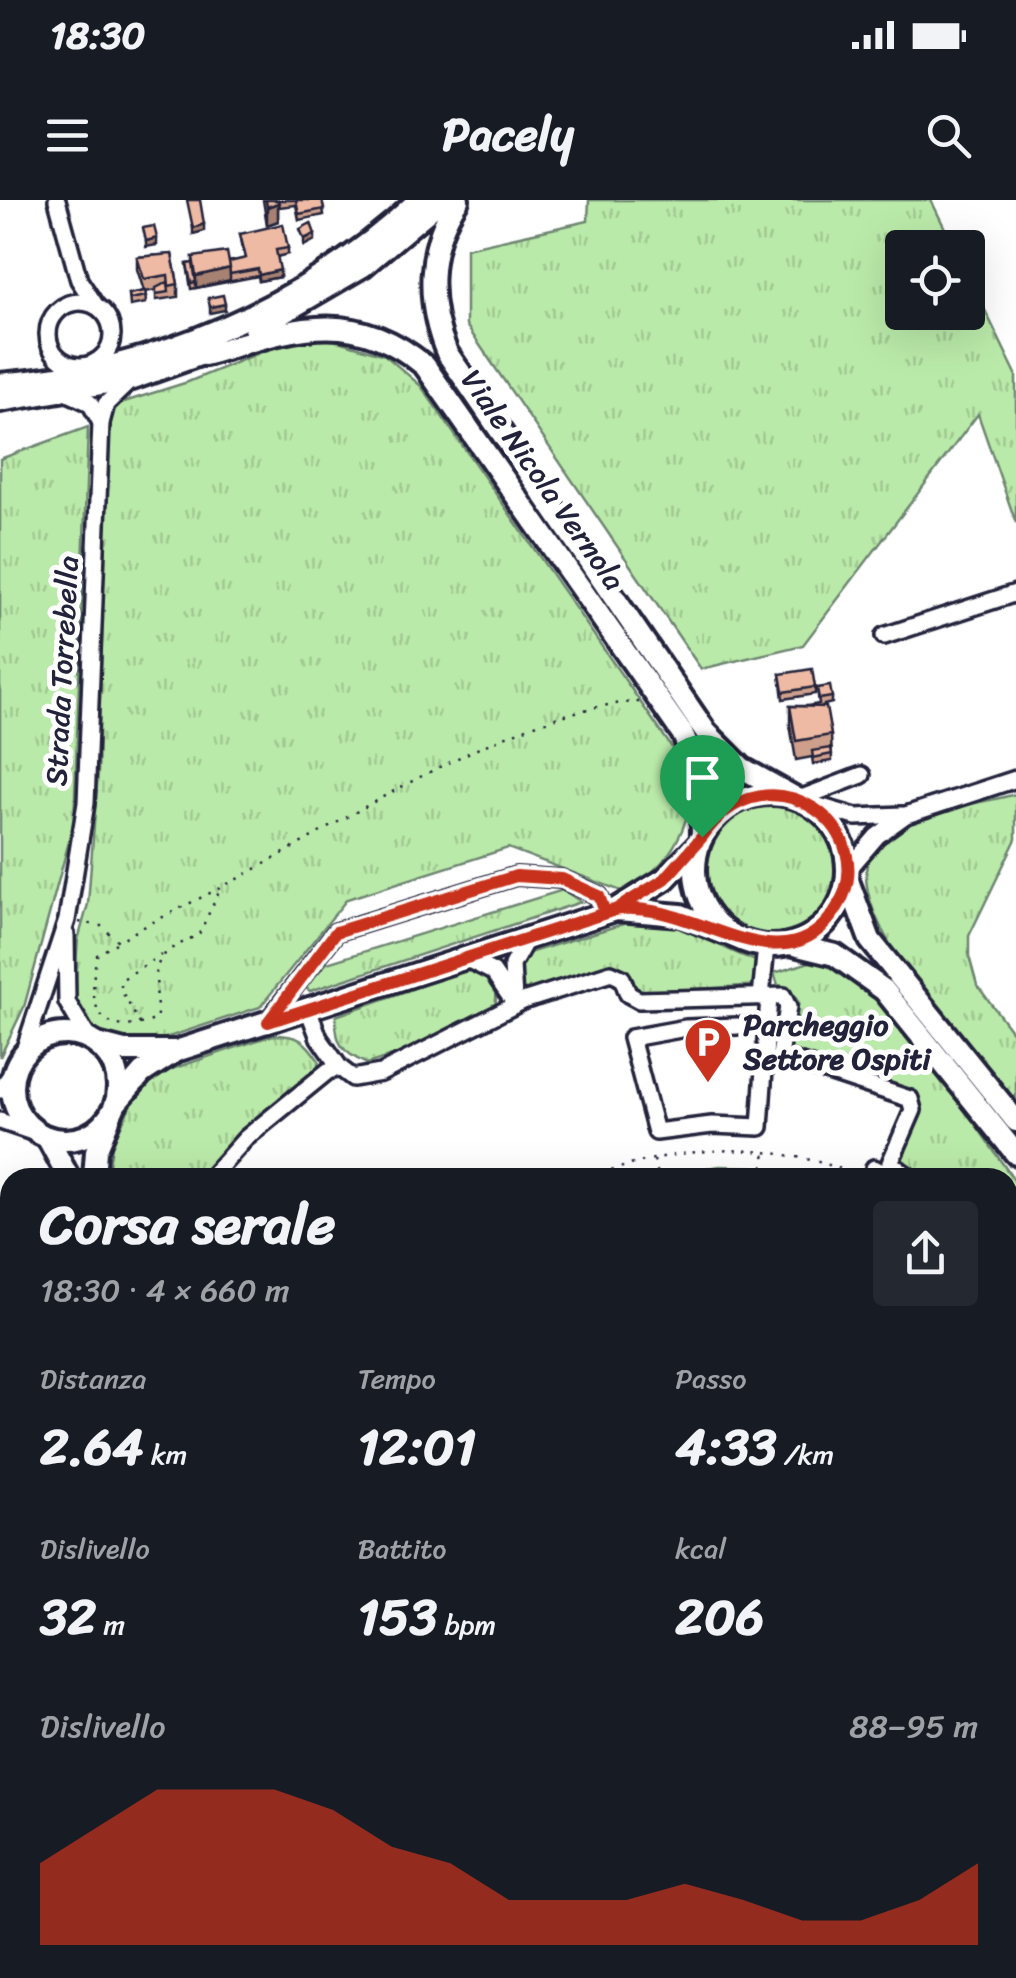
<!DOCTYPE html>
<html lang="it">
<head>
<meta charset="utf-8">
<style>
	:root { --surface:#171b24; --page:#242831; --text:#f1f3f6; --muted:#9ea1a6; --accent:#c8321e }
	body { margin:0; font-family:Sriracha,sans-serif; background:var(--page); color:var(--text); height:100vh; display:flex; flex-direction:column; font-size:38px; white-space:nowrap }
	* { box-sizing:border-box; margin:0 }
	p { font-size:32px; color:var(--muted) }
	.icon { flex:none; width:55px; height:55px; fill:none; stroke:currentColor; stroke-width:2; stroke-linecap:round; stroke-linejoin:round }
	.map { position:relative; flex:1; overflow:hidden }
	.sheet { position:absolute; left:0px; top:968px; width:1018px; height:812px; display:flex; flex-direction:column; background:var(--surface); border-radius:30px 30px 0 0; box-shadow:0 10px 40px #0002 }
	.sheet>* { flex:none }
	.buttons { position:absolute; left:885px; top:30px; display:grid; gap:20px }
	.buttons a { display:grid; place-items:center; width:100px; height:100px; border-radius:10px; background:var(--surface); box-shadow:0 10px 40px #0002; font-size:50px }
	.pin { position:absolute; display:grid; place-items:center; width:85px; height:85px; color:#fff; margin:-102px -42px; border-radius:50% 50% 50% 0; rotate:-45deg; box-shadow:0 0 10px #0007 }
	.pin .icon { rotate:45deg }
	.round { display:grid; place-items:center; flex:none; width:105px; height:105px; border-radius:10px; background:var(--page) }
	.summary { display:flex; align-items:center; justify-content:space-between; height:170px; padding:0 40px }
	h1 { font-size:55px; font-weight:800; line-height:75px }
	.figures { display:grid; grid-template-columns:repeat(3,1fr); gap:15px; height:170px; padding:10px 40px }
	.figures div { display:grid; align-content:center }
	.figures b { font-size:50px; font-weight:800 }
	.figures small { font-size:28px; font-weight:400 }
	.figures p { font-size:28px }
	.chart { height:280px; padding:20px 40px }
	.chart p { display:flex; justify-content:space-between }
	.chart svg { width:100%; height:180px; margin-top:10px; fill:var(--accent); opacity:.7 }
	.status { display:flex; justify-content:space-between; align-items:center; height:70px; padding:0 50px; background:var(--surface); direction:ltr }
	.status svg { height:28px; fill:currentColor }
	header { display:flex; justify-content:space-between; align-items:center; height:130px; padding:0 40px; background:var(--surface); font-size:45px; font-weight:800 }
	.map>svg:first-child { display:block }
	.grass { fill:url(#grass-tufts); stroke:#6e8672; stroke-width:2.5 }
	.pitch { fill:#baeaa9; stroke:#6e8672; stroke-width:2.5 }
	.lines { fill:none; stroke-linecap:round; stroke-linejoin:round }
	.minor-casing { stroke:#22223b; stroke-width:22 }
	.major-casing { stroke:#22223b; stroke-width:28 }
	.highway-casing { stroke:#22223b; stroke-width:30 }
	.path { stroke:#22223b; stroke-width:2.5; stroke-dasharray:2.5 8; stroke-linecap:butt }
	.minor { stroke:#fff; stroke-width:15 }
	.major { stroke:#fff; stroke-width:20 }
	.highway { stroke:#fff; stroke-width:22 }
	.wall { fill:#cea08c; stroke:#22223b; stroke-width:2.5 }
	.shaded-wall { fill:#a78272; stroke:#22223b; stroke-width:2.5 }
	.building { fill:#efbaa3; stroke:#22223b; stroke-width:2.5 }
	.route-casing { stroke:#fff; stroke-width:20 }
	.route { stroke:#c8321e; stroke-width:12 }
	.labels { text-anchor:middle; stroke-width:10; stroke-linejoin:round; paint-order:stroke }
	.street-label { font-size:30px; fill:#22223b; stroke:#fff }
	.poi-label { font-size:30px; font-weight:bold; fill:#22223b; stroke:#fff; text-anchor:start }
</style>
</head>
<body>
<div class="status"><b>18:30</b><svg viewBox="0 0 49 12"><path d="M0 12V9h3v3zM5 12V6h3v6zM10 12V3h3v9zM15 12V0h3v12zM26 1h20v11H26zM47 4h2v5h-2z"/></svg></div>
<header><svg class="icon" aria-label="menu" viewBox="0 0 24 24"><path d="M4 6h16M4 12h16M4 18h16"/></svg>Pacely<svg class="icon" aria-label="search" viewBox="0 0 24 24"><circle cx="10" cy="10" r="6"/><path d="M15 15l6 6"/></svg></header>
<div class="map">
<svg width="1016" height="1778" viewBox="0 0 1016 1778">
	<defs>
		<pattern id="grass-tufts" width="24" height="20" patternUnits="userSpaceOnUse" patternTransform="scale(2.5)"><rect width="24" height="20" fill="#baeaa9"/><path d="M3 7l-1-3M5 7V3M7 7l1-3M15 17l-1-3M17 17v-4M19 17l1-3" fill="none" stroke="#a0c892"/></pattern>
	</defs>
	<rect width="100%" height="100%" fill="#fff"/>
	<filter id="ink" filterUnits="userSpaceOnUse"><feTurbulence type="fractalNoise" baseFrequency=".01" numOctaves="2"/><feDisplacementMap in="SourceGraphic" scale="20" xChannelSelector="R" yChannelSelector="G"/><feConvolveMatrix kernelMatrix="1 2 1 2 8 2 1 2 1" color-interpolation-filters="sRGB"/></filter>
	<g filter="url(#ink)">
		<g class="grass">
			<polygon points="589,0 931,0 954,47 902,48 902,112 968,112 968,75 1016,174 1016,323 978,214 803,445 701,469 466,125 466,48 588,21"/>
			<path d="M328,138L385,155L421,186L682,562C706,613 667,674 621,691L508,648L347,699L260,807L141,846L109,839L89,825L73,799L78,740L88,704L98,572L108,215L111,206L188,182L289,141Z"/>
			<polygon points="88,227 74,623 24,807 0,857 0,259"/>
			<path d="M1016,594V639L969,736V756L977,785L1016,837V903C979,857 810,692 885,636C920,610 975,605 1016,594Z"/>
			<circle cx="771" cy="669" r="67"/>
			<polygon points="563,690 581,702 310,791 305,787 327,763"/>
			<path d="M649,716C689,727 717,747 756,761L758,785L641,793L623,771L524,797L518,764L522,755Z"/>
			<polygon points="816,760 848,774 871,793 960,902 1016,983 1016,1034 1008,1040 1008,978 925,977 896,961 921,909 918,896 872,875 780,856 799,803 788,787 778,785 774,773"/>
			<path d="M478,771L497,790L495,808L413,849L367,864C342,852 335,844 336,816L459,772Z"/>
			<path d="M273,835C299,835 305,840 319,861L314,876L244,932L201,977H107L112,946L140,884L166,871Z"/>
			<polygon points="720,966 754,967 753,977 666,974"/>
			<polygon points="1009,1148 1016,1166 1016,1235 1008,1236"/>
			<polygon points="1016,1250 1016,1334 1008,1332 1008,1251"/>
			<polygon points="287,1770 370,1770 372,1778 290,1778"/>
		</g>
		<polygon class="pitch" points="10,1446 10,1633 0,1634 0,1447"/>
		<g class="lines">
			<g class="minor-casing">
				<g id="minor">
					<polyline points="57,0 79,80 96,106"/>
					<circle cx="80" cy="134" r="32"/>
					<polyline points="68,193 90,203 101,223"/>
					<polyline points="884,436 1016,393"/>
					<polyline points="799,599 862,575"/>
					<polyline points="808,603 856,617 902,615"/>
					<polyline points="847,671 877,636 906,615 1016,579"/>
					<polyline points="66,735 67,802 89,839"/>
					<polyline points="465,758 493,772 515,804"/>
					<polyline points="761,797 766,746"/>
					<polyline points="514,800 512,765 527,738"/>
					<polyline points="308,809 319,838 340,868"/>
					<polyline points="268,821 336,732 516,676 561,679 599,696 605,712"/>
					<polyline points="738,826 686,828 631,838 656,932 712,925 760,927 769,797"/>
					<polyline points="23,854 67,720 86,603 101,223 106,204 132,179"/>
					<polyline points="0,890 15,869"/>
					<polyline points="0,921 41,935"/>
					<polyline points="874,968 894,978"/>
					<polyline points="210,978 246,938 328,871 340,868 353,878 381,873 523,801 611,773 622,778 628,794 639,800 783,796 788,807 780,856 910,899 913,910 890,963 911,978"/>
					<polyline points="1008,1048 1016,1042"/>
					<polyline points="1008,1078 1016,1072"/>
					<polyline points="0,1411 10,1410"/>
					<polyline points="0,1454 10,1453"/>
					<polyline points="1008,1750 1016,1744"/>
					<polyline points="382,1778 385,1770"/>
					<polyline points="968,1778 978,1770"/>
				</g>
			</g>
			<g class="major-casing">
				<g id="major">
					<path d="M458,0C426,47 426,102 447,153L706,532L742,568L794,597"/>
					<polyline points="255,129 363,66 441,0"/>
					<path d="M205,155C288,131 349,103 425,166L682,533L701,575L702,637"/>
					<path d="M0,184C153,172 307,106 419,0"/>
					<polyline points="0,201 132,179 216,149"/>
					<circle cx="771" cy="670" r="76"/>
					<polyline points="847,678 870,740 1016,921"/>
					<polyline points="617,710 681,715 724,733"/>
					<polyline points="790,744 835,755 884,790 1016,954"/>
					<circle cx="65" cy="887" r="53"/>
					<polyline points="97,844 124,851 174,851"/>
					<polyline points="117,902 142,873 176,851 615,710 665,679 698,645"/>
					<polyline points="47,937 69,978"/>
					<polyline points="94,978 96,951 109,920"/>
					<polyline points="232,1770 234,1778"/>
					<polyline points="253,1770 255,1778"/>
				</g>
			</g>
			<g class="highway-casing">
				<g id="highway">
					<polyline points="213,1770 215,1778"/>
					<polyline points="276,1770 279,1778"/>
				</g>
			</g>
			<g class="path">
				<path d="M79,722L101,726L118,741C168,713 219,690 268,662C367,607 527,505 639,502"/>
				<path d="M116,743L97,755C86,806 98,841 157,819L156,767L167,751L199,734L220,690"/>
				<polyline points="140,824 121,790 121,780 161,755"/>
				<polyline points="654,960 659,978"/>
				<path d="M591,978C682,943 769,940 861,976"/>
				<polyline points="762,978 765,950"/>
				<polyline points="1008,1103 1016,1117"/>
				<polyline points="1008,1140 1016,1136"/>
				<polyline points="1008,1244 1016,1243"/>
				<polyline points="1008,1341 1016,1343"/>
				<polyline points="1008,1441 1016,1425"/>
			</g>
			<use href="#minor" class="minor"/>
			<use href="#major" class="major"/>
			<use href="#highway" class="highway"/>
		</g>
		<g class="wall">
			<polygon points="263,0 322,0 324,15 299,20 296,5 280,7 278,0 278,21 267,25"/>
			<polygon points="240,34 288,48 288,54 277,57 280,77 259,81 258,76 191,89 187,64 193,63 193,57 229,62 245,59"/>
			<polygon points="172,54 178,84 178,97 156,100 156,90 145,92 146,103 130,106 129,94 144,91 137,69 137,57"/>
			<polygon points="780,474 815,487 815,494 783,499"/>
			<polygon points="817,488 832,497 832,503 824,505 831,535 832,561 813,564 812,557 796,560 790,525 790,506 807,506 819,504"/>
			<polygon points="0,1727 10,1770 26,1770 25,1778 0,1778"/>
		</g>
		<g class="shaded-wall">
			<polygon points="278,3 278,21 267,25 267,7"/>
			<polygon points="204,24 204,31 193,34 193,28"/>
			<polygon points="315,34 315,40 304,46 304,39"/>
			<polygon points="157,38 157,45 146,47 146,41"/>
			<polygon points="230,68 230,80 196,88 196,76"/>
			<polygon points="280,70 280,77 259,81 259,75"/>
			<polygon points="225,104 225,110 210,113 210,107"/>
		</g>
		<g class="building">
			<polygon points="187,0 200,0 204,24 193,28"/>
			<polygon points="266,0 278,0 278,3 267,7"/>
			<polygon points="296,0 322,0 324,9 299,14"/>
			<polygon points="311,23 315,34 304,39 300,29"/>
			<polygon points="283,24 288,48 276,50 280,70 259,75 258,69 230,74 229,62 246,58 240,34"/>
			<polygon points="154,26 157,38 146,41 143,28"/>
			<polygon points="227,52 230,68 196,76 193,57"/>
			<polygon points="172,54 178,84 169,86 168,75 144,79 137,57"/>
			<polygon points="193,63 196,82 191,83 187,64"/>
			<polygon points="168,82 169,92 156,94 156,88"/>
			<polygon points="145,91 146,96 130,99 129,94"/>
			<polygon points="223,95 225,104 210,107 208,98"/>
			<polygon points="812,469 815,487 783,492 780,474"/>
			<polygon points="830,486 832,497 819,499 817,488"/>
			<polygon points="790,506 826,507 831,535 796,541"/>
			<polygon points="831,548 832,554 813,558 812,551"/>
			<polygon points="0,1727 10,1728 10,1770 24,1770 24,1778 6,1778 8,1764 0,1764"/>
			<polygon points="194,1770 205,1770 207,1778 199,1778"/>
		</g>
	</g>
	<g class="lines" filter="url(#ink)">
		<g class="route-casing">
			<path id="route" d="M702,637L665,679L615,710L268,822L336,732L516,676L562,679L599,696L605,712C684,689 776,794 833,714C892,632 767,540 702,637"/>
		</g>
		<use href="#route" class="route"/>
	</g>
	<defs>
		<g id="parking-pin" transform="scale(2.5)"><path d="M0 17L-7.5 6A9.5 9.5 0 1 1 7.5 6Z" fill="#c8321e" stroke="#fff"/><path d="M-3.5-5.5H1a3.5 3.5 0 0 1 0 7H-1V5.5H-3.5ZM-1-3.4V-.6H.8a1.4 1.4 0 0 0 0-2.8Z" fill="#fff"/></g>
	</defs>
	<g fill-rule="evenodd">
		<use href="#parking-pin" x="708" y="842"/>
	</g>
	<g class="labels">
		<g class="street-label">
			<text transform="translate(543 280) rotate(55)" y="10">Viale Nicola Vernola</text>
			<text transform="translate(62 471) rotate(-87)" y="10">Strada Torrebella</text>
		</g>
		<g class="poi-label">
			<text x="743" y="835">Parcheggio<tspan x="743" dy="34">Settore Ospiti</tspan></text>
		</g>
	</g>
</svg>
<div class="buttons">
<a><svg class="icon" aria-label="locate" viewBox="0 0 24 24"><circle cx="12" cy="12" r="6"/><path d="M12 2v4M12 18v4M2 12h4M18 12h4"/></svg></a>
</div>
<div class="pin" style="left:702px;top:637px;background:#1e9e55"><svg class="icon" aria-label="arrive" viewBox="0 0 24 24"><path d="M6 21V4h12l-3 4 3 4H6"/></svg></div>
<section class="sheet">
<div class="summary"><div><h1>Corsa serale</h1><p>18:30 · 4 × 660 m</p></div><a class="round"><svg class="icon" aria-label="share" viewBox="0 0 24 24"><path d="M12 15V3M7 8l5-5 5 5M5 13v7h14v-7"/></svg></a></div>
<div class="figures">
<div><p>Distanza</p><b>2.64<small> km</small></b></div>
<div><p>Tempo</p><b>12:01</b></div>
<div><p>Passo</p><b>4:33<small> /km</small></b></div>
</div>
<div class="figures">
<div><p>Dislivello</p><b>32<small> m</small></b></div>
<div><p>Battito</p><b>153<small> bpm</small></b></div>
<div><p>kcal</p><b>206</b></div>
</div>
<div class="chart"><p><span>Dislivello</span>88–95 m</p>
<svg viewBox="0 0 160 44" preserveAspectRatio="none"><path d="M0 44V24L10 15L20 6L30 6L40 6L50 11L60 20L70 24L80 33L90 33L100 33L110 29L120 33L130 38L140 38L150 33L160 24V44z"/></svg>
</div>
</section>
</div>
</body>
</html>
